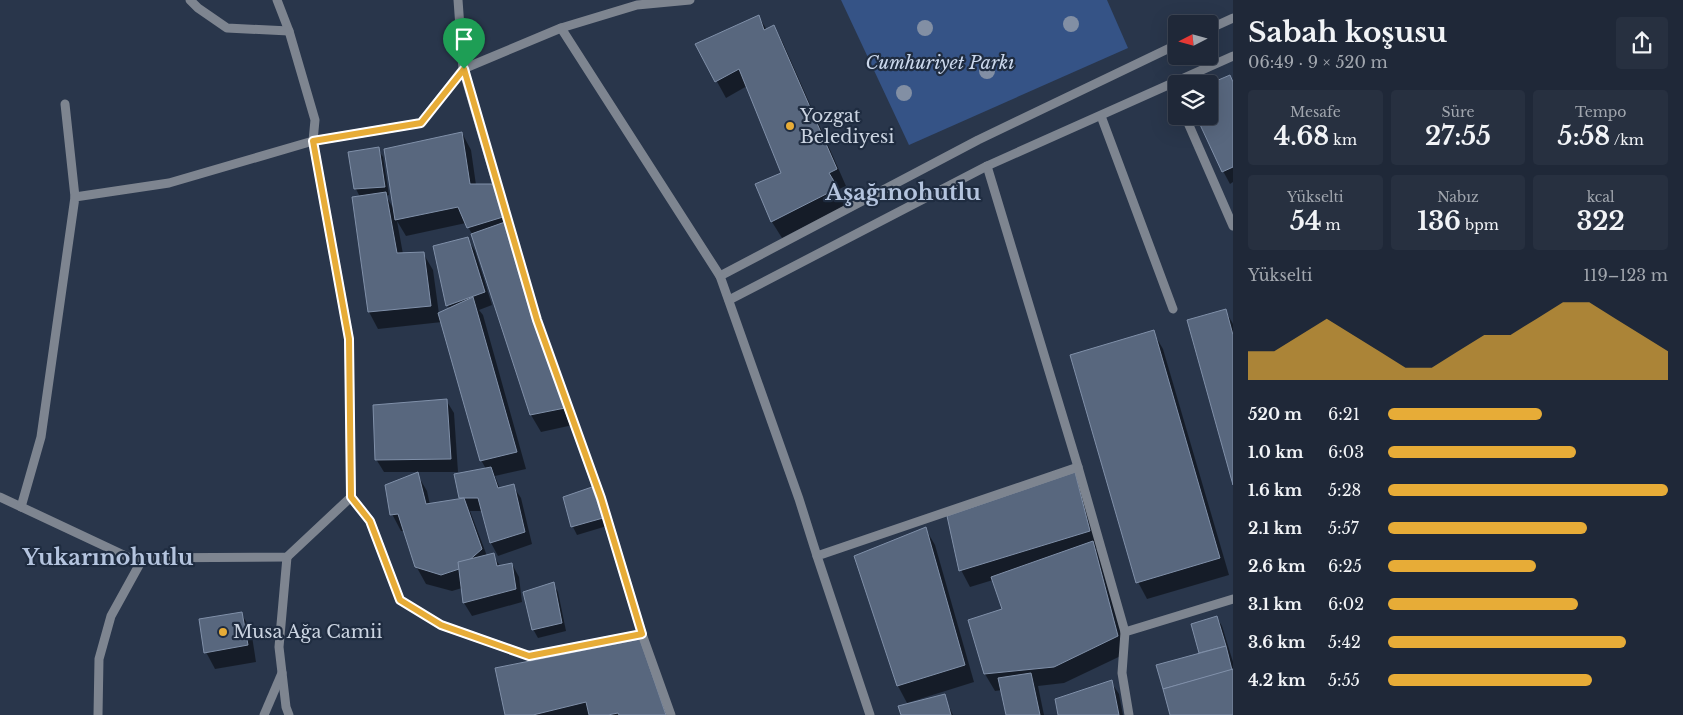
<!DOCTYPE html>
<html lang="tr">
<head>
<meta charset="utf-8">
<style>
	:root { --surface:#1f2838; --page:#273040; --text:#f1f3f6; --muted:#a1a6ae; --line:#3c4453; --accent:#e7ac37 }
	body { margin:0; font-family:"Libre Baskerville",serif; background:var(--page); color:var(--text); height:100vh; display:flex; flex-direction:column; font-size:19px; white-space:nowrap }
	* { box-sizing:border-box; margin:0 }
	p { font-size:16px; color:var(--muted) }
	.icon { flex:none; width:28px; height:28px; fill:none; stroke:currentColor; stroke-width:2; stroke-linecap:round; stroke-linejoin:round }
	.map { position:relative; flex:1; overflow:hidden }
	.side { display:flex; flex-direction:column; background:var(--surface); width:450px }
	.side>* { flex:none }
	.needle { width:32px; rotate:264deg }
	.controls { position:absolute; left:1168px; top:15px; display:grid; gap:10px }
	.controls a { display:grid; place-items:center; width:50px; height:50px; border-radius:5px; background:var(--surface); box-shadow:0 5px 20px #0002,0 0 0 1px var(--line); font-size:25px }
	.pin { position:absolute; display:grid; place-items:center; width:42px; height:42px; color:#fff; margin:-51px -21px; border-radius:50% 50% 50% 0; rotate:-45deg; box-shadow:0 0 5px #0007 }
	.pin .icon { rotate:45deg }
	.round { display:grid; place-items:center; flex:none; width:52px; height:52px; border-radius:5px; background:var(--page) }
	.head { display:flex; align-items:center; justify-content:space-between; height:85px; padding:0 15px }
	h1 { font-size:28px; font-weight:800; line-height:38px }
	.metrics { display:grid; grid-template-columns:repeat(3,1fr); gap:8px; height:85px; padding:5px 15px }
	.metrics div { display:grid; align-content:center; border-radius:5px; background:var(--page); text-align:center }
	.metrics b { font-size:25px; font-weight:800 }
	.metrics small { font-size:14px; font-weight:400 }
	.metrics p { font-size:14px }
	.chart { height:140px; padding:10px 15px }
	.chart p { display:flex; justify-content:space-between }
	.chart svg { width:100%; height:90px; margin-top:5px; fill:var(--accent); opacity:.7 }
	ul { padding:0 15px; list-style:none; font-size:16px }
	li { display:grid; grid-template-columns:80px 60px 1fr; align-items:center; height:38px }
	li i { height:12px; border-radius:6px; background:var(--accent) }
	main { display:flex; flex:1; min-height:0 }
	.map>svg:first-child { display:block }
	.green { fill:#355386 }
	.shadow { fill:#0007 }
	.building { fill:#58677e; stroke:#8090a9 }
	.lines { fill:none; stroke-linecap:round; stroke-linejoin:round }
	.minor { stroke:#7e8590; stroke-width:9 }
	.tree { fill:#828fa4 }
	.route-casing { stroke:#fff; stroke-width:10 }
	.route { stroke:#e7ac37; stroke-width:6 }
	.poi-dot { fill:#e7ac37; stroke:#1f2c40; stroke-width:2 }
	.labels { text-anchor:middle; stroke-width:4.5; stroke-linejoin:round; paint-order:stroke }
	.park-label { font-size:18px; font-style:italic; fill:#cbd8ec; stroke:#1f2c40 }
	.poi-label { font-size:18px; fill:#cbd4e1; stroke:#1f2c40; text-anchor:start }
	.district-label { font-size:22px; font-weight:bold; fill:#b4c4de; stroke:#1f2c40 }
</style>
</head>
<body>
<main>
<div class="map">
<svg width="1233" height="715" viewBox="0 0 1233 715">
	<rect width="100%" height="100%" fill="#29364b"/>
	<polygon class="green" points="841,0 1107,0 1128,48 909,145"/>
	<g class="shadow">
		<polygon points="759,17 767,30 774,26 783,43 846,186 837,190 846,205 782,238 772,222 783,174 747,86 726,98 697,45"/>
		<polygon points="1229,76 1233,83 1233,182 1230,184 1223,171 1209,116 1209,85"/>
		<polygon points="462,133 471,150 476,185 493,185 573,425 541,432 531,415 473,236 466,223 406,236 397,221 403,254 423,253 433,270 439,314 450,309 447,305 467,238 475,251 492,305 479,310 483,315 526,469 495,476 500,489 513,486 521,498 532,544 498,556 491,543 483,511 470,511 487,556 493,555 500,566 512,564 519,577 522,602 472,616 464,603 462,588 452,591 426,584 416,566 405,531 401,531 392,514 417,474 427,491 430,505 461,499 456,475 486,469 481,460 442,322 378,329 369,312 360,197 356,189 378,149 383,157 389,195 386,196 395,211"/>
		<polygon points="1225,310 1233,324 1233,481 1189,321"/>
		<polygon points="1153,332 1163,349 1229,575 1147,599 1138,582"/>
		<polygon points="446,400 454,413 458,472 384,472 376,459"/>
		<polygon points="1074,473 1084,490 1099,548 1096,549 1102,559 1127,653 1064,683 1038,686 1044,715 1007,715 1002,690 995,691 985,674 1003,610 993,580 970,587 961,570"/>
		<polygon points="592,488 597,497 607,526 577,535 573,527 565,498"/>
		<polygon points="925,528 935,545 974,682 907,703 898,686 856,557"/>
		<polygon points="553,584 558,592 566,631 538,638 533,629"/>
		<polygon points="241,613 251,630 256,662 215,669 206,652"/>
		<polygon points="1217,618 1222,626 1233,662 1233,715 1172,715 1201,654 1192,625"/>
		<polygon points="639,641 669,715 506,715"/>
		<polygon points="1111,682 1119,694 1123,715 1059,715"/>
		<polygon points="944,696 953,715 902,715"/>
	</g>
	<g class="building">
		<polygon points="759,15 764,30 774,25 837,169 829,173 838,188 771,222 755,184 781,173 739,69 715,82 695,44"/>
		<polygon points="1230,75 1233,82 1233,167 1222,172 1196,116 1209,116 1209,84"/>
		<polygon points="462,132 470,184 494,184 503,217 467,228 458,207 395,220 384,149"/>
		<polygon points="379,147 385,187 354,189 348,152"/>
		<polygon points="386,192 397,253 424,252 431,306 368,312 352,197"/>
		<polygon points="505,222 565,408 530,415 471,234"/>
		<polygon points="468,237 485,292 446,306 433,246"/>
		<polygon points="473,297 517,452 480,461 438,313"/>
		<polygon points="1226,309 1233,335 1233,485 1187,320"/>
		<polygon points="1154,330 1220,558 1136,583 1070,355"/>
		<polygon points="447,399 451,459 375,460 373,405"/>
		<polygon points="491,467 498,488 514,484 525,532 490,543 478,498 459,498 454,474"/>
		<polygon points="418,472 426,504 464,498 482,549 459,569 441,575 415,567 398,514 390,515 385,485"/>
		<polygon points="1075,472 1090,531 959,571 947,516"/>
		<polygon points="592,487 603,518 571,527 563,497"/>
		<polygon points="926,527 965,665 897,686 854,556"/>
		<polygon points="1093,541 1118,636 1054,667 984,674 968,620 1002,609 991,577"/>
		<polygon points="494,553 497,566 512,563 516,589 463,603 458,562"/>
		<polygon points="554,582 562,623 532,630 523,592"/>
		<polygon points="242,612 248,645 204,653 199,619"/>
		<polygon points="1217,616 1226,646 1199,653 1191,624"/>
		<polygon points="640,639 666,715 619,715 618,713 608,715 589,715 586,702 533,715 505,715 495,668"/>
		<polygon points="1226,646 1232,670 1163,689 1156,665"/>
		<polygon points="1233,669 1233,715 1170,715 1163,689"/>
		<polygon points="1031,673 1040,715 1006,715 998,678"/>
		<polygon points="1112,680 1119,715 1058,715 1055,699"/>
		<polygon points="945,694 951,715 901,715 898,706"/>
	</g>
	<g class="lines">
		<g class="minor">
			<polyline points="190,0 198,8 227,28 289,31"/>
			<polyline points="458,0 463,69 561,28 637,5 690,0"/>
			<polyline points="561,28 720,276"/>
			<polyline points="1209,29 1233,18"/>
			<polygon points="463,69 537,321 601,498 642,634 529,656 441,625 400,600 370,521 351,497 349,339 313,141 421,123"/>
			<polyline points="1171,84 1176,96"/>
			<polyline points="65,104 75,197"/>
			<polyline points="1101,116 1173,309"/>
			<polyline points="1185,116 1233,226"/>
			<polyline points="987,166 1078,467 1125,632"/>
			<polyline points="729,300 987,166 1233,56"/>
			<polyline points="0,497 130,558 287,557 351,497"/>
			<polyline points="21,507 41,437 75,197 169,183 313,141 315,120 289,31 277,0"/>
			<polyline points="817,556 799,499 720,276 978,140 1176,45"/>
			<polyline points="287,557 279,647 286,707 289,715"/>
			<polyline points="642,634 671,715"/>
			<polyline points="98,715 99,659 111,616 143,558"/>
			<polyline points="264,715 282,673"/>
			<polyline points="870,715 817,556 1078,467"/>
			<polyline points="1129,715 1122,673 1125,632 1233,599"/>
		</g>
	</g>
	<g class="tree">
		<circle cx="1071" cy="24" r="8"/>
		<circle cx="925" cy="28" r="8"/>
		<circle cx="987" cy="71" r="8"/>
		<circle cx="904" cy="93" r="8"/>
	</g>
	<g class="lines">
		<g class="route-casing">
			<polygon id="route" points="464,69 537,320 601,498 642,634 529,656 441,625 400,600 370,521 351,497 349,339 313,141 421,123"/>
		</g>
		<use href="#route" class="route"/>
	</g>
	<g class="poi-dot">
		<circle cx="790" cy="126" r="5"/>
		<circle cx="223" cy="632" r="5"/>
	</g>
	<g class="labels">
		<g class="park-label">
			<text x="940" y="69">Cumhuriyet Parkı</text>
		</g>
		<g class="poi-label">
			<text x="800" y="122">Yozgat<tspan x="800" dy="21">Belediyesi</tspan></text>
			<text x="233" y="638">Musa Ağa Camii</text>
		</g>
		<g class="district-label">
			<text x="903" y="200">Aşağınohutlu</text>
			<text x="108" y="565">Yukarınohutlu</text>
		</g>
	</g>
</svg>
<div class="controls">
<a><svg class="needle" viewBox="-14 -14 28 28"><path d="M0-13l5 13h-10z" fill="#e53935"/><path d="M0 13l5-13h-10z" fill="#a1a6ae"/></svg></a>
<a><svg class="icon" aria-label="layers" viewBox="0 0 24 24"><path d="M12 4l9 5-9 5-9-5zM3 14l9 5 9-5"/></svg></a>
</div>
<div class="pin" style="left:464px;top:69px;background:#1e9e55"><svg class="icon" aria-label="arrive" viewBox="0 0 24 24"><path d="M6 21V4h12l-3 4 3 4H6"/></svg></div>
</div>
<section class="side">
<div class="head"><div><h1>Sabah koşusu</h1><p>06:49 · 9 × 520 m</p></div><a class="round"><svg class="icon" aria-label="share" viewBox="0 0 24 24"><path d="M12 15V3M7 8l5-5 5 5M5 13v7h14v-7"/></svg></a></div>
<div class="metrics">
<div><p>Mesafe</p><b>4.68<small> km</small></b></div>
<div><p>Süre</p><b>27:55</b></div>
<div><p>Tempo</p><b>5:58<small> /km</small></b></div>
</div>
<div class="metrics">
<div><p>Yükselti</p><b>54<small> m</small></b></div>
<div><p>Nabız</p><b>136<small> bpm</small></b></div>
<div><p>kcal</p><b>322</b></div>
</div>
<div class="chart"><p><span>Yükselti</span>119–123 m</p>
<svg viewBox="0 0 160 44" preserveAspectRatio="none"><path d="M0 44V30L10 30L20 22L30 14L40 22L50 30L60 38L70 38L80 30L90 22L100 22L110 14L120 6L130 6L140 14L150 22L160 30V44z"/></svg>
</div>
<ul>
<li><b>520 m</b>6:21<i style="width:55%"></i></li>
<li><b>1.0 km</b>6:03<i style="width:67%"></i></li>
<li><b>1.6 km</b>5:28<i style="width:100%"></i></li>
<li><b>2.1 km</b>5:57<i style="width:71%"></i></li>
<li><b>2.6 km</b>6:25<i style="width:53%"></i></li>
<li><b>3.1 km</b>6:02<i style="width:68%"></i></li>
<li><b>3.6 km</b>5:42<i style="width:85%"></i></li>
<li><b>4.2 km</b>5:55<i style="width:73%"></i></li>
</ul>
</section>
</main>
</body>
</html>
